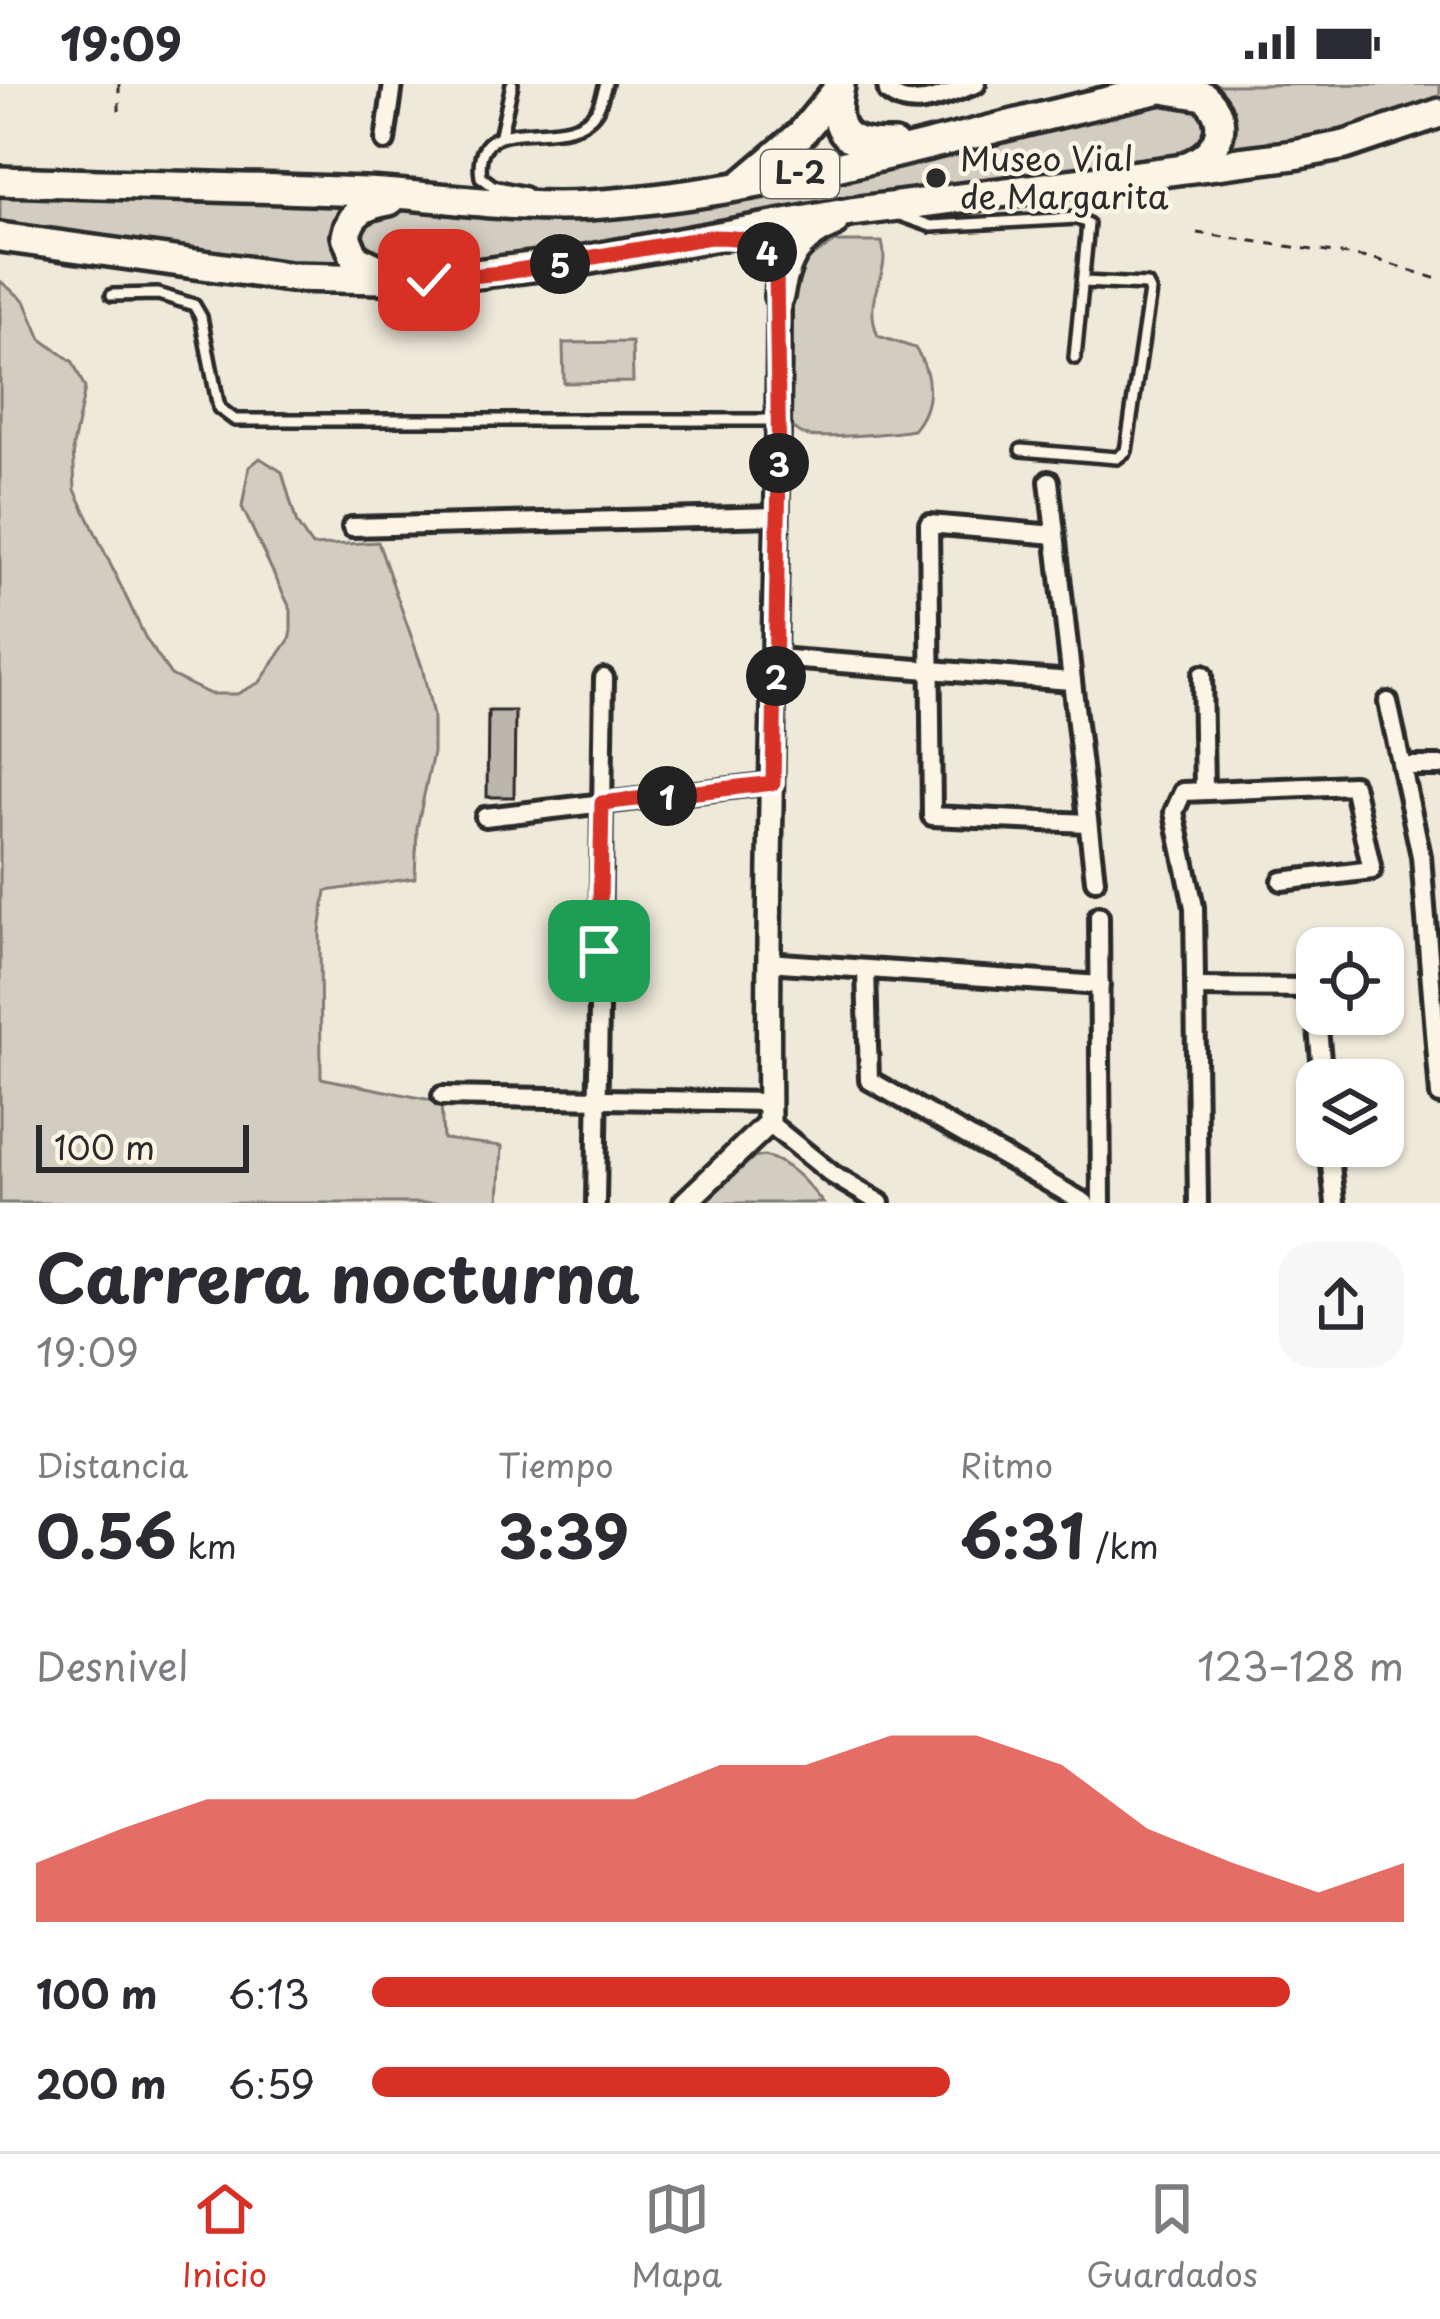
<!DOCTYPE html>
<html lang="es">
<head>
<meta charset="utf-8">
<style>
	:root { --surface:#fff; --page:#f7f7f7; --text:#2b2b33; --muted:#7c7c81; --line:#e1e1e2; --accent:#d93025 }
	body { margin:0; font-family:"Playpen Sans",sans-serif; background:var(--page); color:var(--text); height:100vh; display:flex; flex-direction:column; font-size:45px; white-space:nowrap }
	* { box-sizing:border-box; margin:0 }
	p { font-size:39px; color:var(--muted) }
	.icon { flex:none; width:66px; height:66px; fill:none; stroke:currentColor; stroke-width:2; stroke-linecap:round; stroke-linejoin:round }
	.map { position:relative; height:1119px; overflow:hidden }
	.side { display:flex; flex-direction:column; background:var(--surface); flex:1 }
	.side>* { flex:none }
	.tools { position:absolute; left:1296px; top:843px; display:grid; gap:24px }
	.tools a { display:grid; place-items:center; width:108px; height:108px; border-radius:24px; background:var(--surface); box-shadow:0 3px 9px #0004; font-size:60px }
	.scale { position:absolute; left:36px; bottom:30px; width:213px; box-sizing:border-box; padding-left:12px; border:6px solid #2b2b2b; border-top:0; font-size:33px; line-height:42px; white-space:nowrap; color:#2b2b2b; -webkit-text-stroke:9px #fcf5e5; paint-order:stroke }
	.pin { position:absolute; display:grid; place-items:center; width:102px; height:102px; color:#fff; margin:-51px; border-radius:24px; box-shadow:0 6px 18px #0006 }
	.km { position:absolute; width:60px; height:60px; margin:-30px; border-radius:50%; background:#222; color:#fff; font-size:33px; line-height:60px; text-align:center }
	.round { display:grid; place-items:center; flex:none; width:126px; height:126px; border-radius:36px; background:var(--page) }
	.summary { display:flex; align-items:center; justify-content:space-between; height:204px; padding:0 36px }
	h1 { font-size:66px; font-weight:700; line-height:90px }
	.metrics { display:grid; grid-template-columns:repeat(3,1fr); gap:18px; height:204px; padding:12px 36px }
	.metrics div { display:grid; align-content:center }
	.metrics b { font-size:60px; font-weight:700 }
	.metrics small { font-size:33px; font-weight:400 }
	.metrics p { font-size:33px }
	.chart { height:336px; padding:24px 36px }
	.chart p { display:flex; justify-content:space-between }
	.chart svg { width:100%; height:216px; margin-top:12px; fill:var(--accent); opacity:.7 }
	ul { padding:0 36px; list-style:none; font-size:39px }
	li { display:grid; grid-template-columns:192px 144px 1fr; align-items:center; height:90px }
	li i { height:30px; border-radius:15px; background:var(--accent) }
	.status { display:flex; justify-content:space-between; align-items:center; height:84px; padding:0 60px; background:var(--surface); direction:ltr }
	.status svg { height:33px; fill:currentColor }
	.dock { display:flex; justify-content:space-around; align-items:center; height:168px; border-top:3px solid var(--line); background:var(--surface); font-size:33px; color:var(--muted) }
	.dock a { display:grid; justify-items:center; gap:6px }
	.dock .on { color:var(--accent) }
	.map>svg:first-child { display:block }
	.green { fill:#d2cdc0; stroke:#7e7c76; stroke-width:3 }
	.building { fill:#bcb7ac; stroke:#2b2b2b; stroke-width:3 }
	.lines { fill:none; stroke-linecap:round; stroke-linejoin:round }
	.service-casing { stroke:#2b2b2b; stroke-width:18 }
	.minor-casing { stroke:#2b2b2b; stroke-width:26 }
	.tertiary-casing { stroke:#2b2b2b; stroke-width:30 }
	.primary-casing { stroke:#2b2b2b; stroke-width:36 }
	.path { stroke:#2b2b2b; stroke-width:3; stroke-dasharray:9 9; stroke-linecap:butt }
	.service { stroke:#fcf5e5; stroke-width:9 }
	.minor { stroke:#fcf5e5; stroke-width:16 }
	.tertiary { stroke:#fcf5e5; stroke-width:21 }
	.primary { stroke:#fcf5e5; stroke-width:27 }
	.route-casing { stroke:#fff; stroke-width:24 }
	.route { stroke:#d93025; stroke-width:15 }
	.poi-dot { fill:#2b2b2b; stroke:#fcf5e5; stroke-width:4.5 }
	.labels { text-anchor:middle; stroke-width:9; stroke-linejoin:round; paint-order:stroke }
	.shield { fill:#fcf5e5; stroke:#6a6863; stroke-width:3 }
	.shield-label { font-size:30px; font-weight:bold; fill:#2b2b2b }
	.poi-label { font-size:33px; fill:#2b2b2b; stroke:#fcf5e5; text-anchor:start }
</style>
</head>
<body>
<div class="status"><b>19:09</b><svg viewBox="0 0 49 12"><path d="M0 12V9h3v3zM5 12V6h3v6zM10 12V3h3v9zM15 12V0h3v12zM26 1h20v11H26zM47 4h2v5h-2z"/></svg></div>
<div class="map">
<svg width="1440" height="1119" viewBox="0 0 1440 1119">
	<rect width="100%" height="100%" fill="#efe9da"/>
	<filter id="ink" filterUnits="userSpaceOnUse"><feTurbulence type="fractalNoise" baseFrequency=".00833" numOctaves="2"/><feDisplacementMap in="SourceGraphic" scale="24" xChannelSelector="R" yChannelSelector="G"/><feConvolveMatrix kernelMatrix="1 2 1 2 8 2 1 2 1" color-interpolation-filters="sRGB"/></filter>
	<g filter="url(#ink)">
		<g class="green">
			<polygon points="1440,0 1440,20 1378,44 1221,76 1207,1"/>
			<path d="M1176,17L1203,22L1212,52L1187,71C986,103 785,139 583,165C514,174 435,195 367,177L356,138L383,124L705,119L885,87Z"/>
			<polygon points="0,105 352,114 355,188 0,145"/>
			<path d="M835,158H882C892,194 861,209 878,252L915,264C933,290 934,322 913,346C896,349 818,356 805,351C796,348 789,341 783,333L788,214L801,179Z"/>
			<polygon points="0,197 25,217 41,255 73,278 85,304 73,362 75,406 146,555 171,591 210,610 237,610 260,598 291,553 291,526 242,423 249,383 260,374 282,388 297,440 312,462 378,458 422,583 433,632 433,669 417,744 415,794 326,807 320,847 321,994 441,1018 443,1055 502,1062 499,1119 0,1119"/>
			<polygon points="632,258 633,298 564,299 563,259"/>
			<path d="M764,1072C790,1078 807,1099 823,1119H704L753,1074Z"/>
		</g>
		<polygon class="building" points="488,627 515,627 514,713 487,713"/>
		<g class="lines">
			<g class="service-casing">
				<g id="service">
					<polyline points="501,50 512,0"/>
					<path d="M525,109L493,102L481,93C470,20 567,70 596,27C601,20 603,8 606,0"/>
					<polyline points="900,131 931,142 1078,134 1088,140 1075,274"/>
					<polyline points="112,211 158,210 194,221 201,233 219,324 235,336 775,336"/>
					<polyline points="1021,366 1117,374 1126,367 1150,207 1147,201 1083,198"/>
				</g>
			</g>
			<g class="minor-casing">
				<g id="minor">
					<path d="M887,0L888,8C913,30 948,9 976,0"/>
					<polyline points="385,57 393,0"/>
					<polyline points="1049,397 1095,796"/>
					<polyline points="352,443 778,432"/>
					<polyline points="1055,451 929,440 932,732 1088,739"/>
					<polyline points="776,574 1071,597"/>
					<polyline points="1202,591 1204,706"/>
					<polyline points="1388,618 1421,772 1440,1011"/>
					<polyline points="1402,682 1440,682"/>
					<polyline points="485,733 773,699"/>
					<polyline points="1099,832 1101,1119"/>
					<polyline points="767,878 1100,901"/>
					<polyline points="866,885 869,996 1085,1119"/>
					<polyline points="1195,903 1317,904"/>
					<polyline points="1314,904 1323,996"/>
					<polyline points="442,1012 769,1018"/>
					<polyline points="769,1039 833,1091 880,1119"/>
					<polyline points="1329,1062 1335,1119"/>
					<polyline points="596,1119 604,594"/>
					<polyline points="1198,1119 1194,823 1174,728 1183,708 1353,701 1372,786 1282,797"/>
				</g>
			</g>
			<g class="tertiary-casing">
				<path id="tertiary" d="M685,1119L769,1039C766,763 779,487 779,212"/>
			</g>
			<g class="primary-casing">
				<g id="primary">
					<path d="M840,2C830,50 847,62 894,61"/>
					<path d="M1168,6L1204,12C1233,38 1219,69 1187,82"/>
					<path d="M0,97C121,101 242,103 363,108C438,111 513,126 589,121C792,108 986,41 1184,0"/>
					<polyline points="742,100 801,50 838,5"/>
					<polyline points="0,153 289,193 429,196 585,176 851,128 1294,71 1345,61 1440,29"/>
					<path d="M389,190L355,174L346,152C351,127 366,121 389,117"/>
					<path d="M779,212C786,173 796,155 833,139"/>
				</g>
			</g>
			<g class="path">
				<polyline points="119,27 119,0"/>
				<polyline points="1197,149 1375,175 1440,196"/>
			</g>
			<use href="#service" class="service"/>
			<use href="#minor" class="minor"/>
			<use href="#tertiary" class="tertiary"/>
			<use href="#primary" class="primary"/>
		</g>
	</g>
	<g class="lines" filter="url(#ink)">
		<g class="route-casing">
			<path id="route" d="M429,196L501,189L710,153C741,153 763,154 776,186L779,387L773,699L602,719L599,867"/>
		</g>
		<use href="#route" class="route"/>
	</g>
	<circle class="poi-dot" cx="936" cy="94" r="12"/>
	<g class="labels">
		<rect class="shield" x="761" y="66" width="78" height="48" rx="9"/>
		<g class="shield-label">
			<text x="800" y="100">L-2</text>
		</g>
		<g class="poi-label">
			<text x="960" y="87">Museo Vial<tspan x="960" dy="38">de Margarita</tspan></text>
		</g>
	</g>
</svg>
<div class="tools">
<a><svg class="icon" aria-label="locate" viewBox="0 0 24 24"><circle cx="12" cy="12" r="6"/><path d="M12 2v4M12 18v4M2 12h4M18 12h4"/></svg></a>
<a><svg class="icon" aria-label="layers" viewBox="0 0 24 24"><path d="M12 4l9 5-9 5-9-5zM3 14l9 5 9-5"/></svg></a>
</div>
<div class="scale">100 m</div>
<div class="pin" style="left:599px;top:867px;background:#1e9e55"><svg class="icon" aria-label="arrive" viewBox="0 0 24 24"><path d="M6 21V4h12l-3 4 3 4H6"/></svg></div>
<div class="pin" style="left:429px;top:196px;background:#d93025"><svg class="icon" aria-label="check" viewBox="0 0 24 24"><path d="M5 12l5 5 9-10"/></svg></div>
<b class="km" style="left:667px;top:712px">1</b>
<b class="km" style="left:776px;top:592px">2</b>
<b class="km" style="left:779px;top:379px">3</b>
<b class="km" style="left:767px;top:168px">4</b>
<b class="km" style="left:560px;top:180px">5</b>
</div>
<section class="side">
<div class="summary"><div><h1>Carrera nocturna</h1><p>19:09</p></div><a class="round"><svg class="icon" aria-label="share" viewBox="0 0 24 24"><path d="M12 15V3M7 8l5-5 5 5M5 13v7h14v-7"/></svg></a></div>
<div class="metrics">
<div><p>Distancia</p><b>0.56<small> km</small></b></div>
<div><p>Tiempo</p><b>3:39</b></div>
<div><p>Ritmo</p><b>6:31<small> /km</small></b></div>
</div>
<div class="chart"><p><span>Desnivel</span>123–128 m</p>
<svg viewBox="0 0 160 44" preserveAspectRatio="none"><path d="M0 44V32L10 25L20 19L30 19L40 19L50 19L60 19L70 19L80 12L90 12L100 6L110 6L120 12L130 25L140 32L150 38L160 32V44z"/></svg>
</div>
<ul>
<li><b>100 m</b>6:13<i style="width:89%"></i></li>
<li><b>200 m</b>6:59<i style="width:56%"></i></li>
</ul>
</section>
<nav class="dock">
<a class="on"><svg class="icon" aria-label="home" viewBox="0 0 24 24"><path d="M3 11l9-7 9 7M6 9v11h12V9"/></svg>Inicio</a>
<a><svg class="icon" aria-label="map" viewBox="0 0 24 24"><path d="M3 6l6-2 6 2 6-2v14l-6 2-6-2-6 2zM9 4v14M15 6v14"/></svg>Mapa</a>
<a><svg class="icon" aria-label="saved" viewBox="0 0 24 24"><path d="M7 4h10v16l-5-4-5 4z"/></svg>Guardados</a>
</nav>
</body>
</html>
